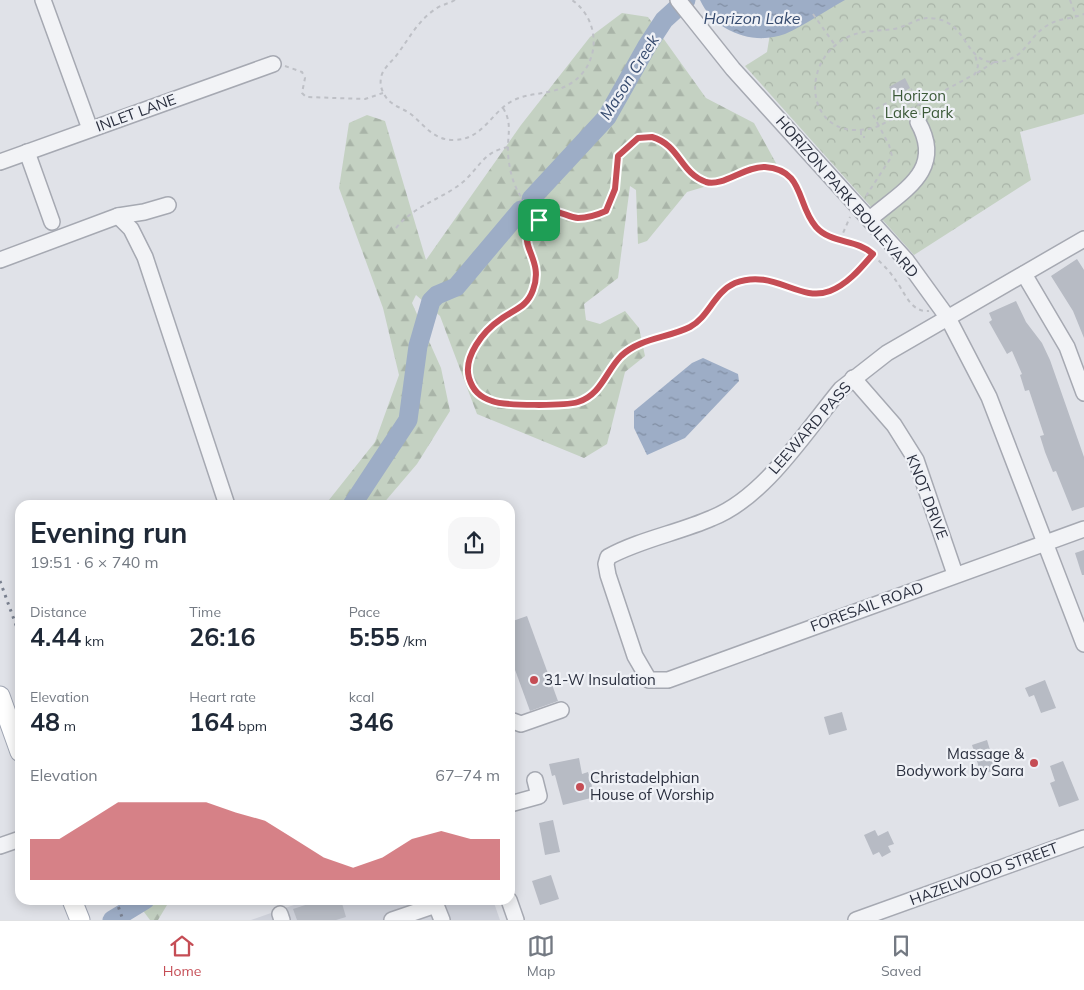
<!DOCTYPE html>
<html lang="en">
<head>
<meta charset="utf-8">
<style>
	:root { --surface:#fff; --page:#f6f6f7; --text:#1f2937; --muted:#747a83; --line:#e0e1e3; --accent:#c54d55 }
	body { margin:0; font-family:Mulish,sans-serif; background:var(--page); color:var(--text); height:100vh; display:flex; flex-direction:column; font-size:19px; white-space:nowrap }
	* { box-sizing:border-box; margin:0 }
	p { font-size:16px; color:var(--muted) }
	.icon { flex:none; width:28px; height:28px; fill:none; stroke:currentColor; stroke-width:2; stroke-linecap:round; stroke-linejoin:round }
	.map { position:relative; flex:1; overflow:hidden }
	.sheet { position:absolute; left:15px; top:500px; width:500px; height:405px; display:flex; flex-direction:column; background:var(--surface); border-radius:15px; box-shadow:0 2px 12px #0003 }
	.sheet>* { flex:none }
	.pin { position:absolute; display:grid; place-items:center; width:42px; height:42px; color:#fff; margin:-21px; border-radius:10px; box-shadow:0 2px 8px #0006 }
	.round { display:grid; place-items:center; flex:none; width:52px; height:52px; border-radius:15px; background:var(--page) }
	.head { display:flex; align-items:center; justify-content:space-between; height:85px; padding:0 15px }
	h1 { font-size:28px; font-weight:700; line-height:38px }
	.metrics { display:grid; grid-template-columns:repeat(3,1fr); gap:8px; height:85px; padding:5px 15px }
	.metrics div { display:grid; align-content:center }
	.metrics b { font-size:25px; font-weight:700 }
	.metrics small { font-size:14px; font-weight:400 }
	.metrics p { font-size:14px }
	.chart { height:140px; padding:10px 15px }
	.chart p { display:flex; justify-content:space-between }
	.chart svg { width:100%; height:90px; margin-top:5px; fill:var(--accent); opacity:.7 }
	.dock { display:flex; justify-content:space-around; align-items:center; height:70px; border-top:1px solid var(--line); background:var(--surface); font-size:14px; color:var(--muted) }
	.dock a { display:grid; justify-items:center; gap:2px }
	.dock .selected { color:var(--accent) }
	.map>svg:first-child { display:block }
	.built { fill:#ced1da }
	.forest { fill:url(#forest-firs) }
	.park { fill:url(#park-crowns) }
	.water { fill:url(#water-ripples) }
	.lines { fill:none; stroke-linecap:round; stroke-linejoin:round }
	.river { stroke:#9dadc6; stroke-width:19 }
	.building { fill:#b7bbc4 }
	.minor-casing { stroke:#a6a9b2; stroke-width:18 }
	.major-casing { stroke:#a0a6b3; stroke-width:21 }
	.path { stroke:#bec0c6; stroke-width:2; stroke-dasharray:4 4; stroke-linecap:butt }
	.minor { stroke:#f2f3f6; stroke-width:15 }
	.major { stroke:#fff; stroke-width:19 }
	.rail { stroke:#7a8190; stroke-width:3; stroke-dasharray:2.5 5; stroke-linecap:butt }
	.route-casing { stroke:#fff; stroke-width:10 }
	.route { stroke:#c54d55; stroke-width:6 }
	.poi-dot { fill:#c54d55; stroke:#eff1f6; stroke-width:2 }
	.labels { text-anchor:middle; stroke-width:4.5; stroke-linejoin:round; paint-order:stroke }
	.park-label { font-size:15px; fill:#3b5938; stroke:#eff1f6 }
	.street-label { font-size:15px; fill:#2a2f3e; stroke:#eff1f6 }
	.poi-label { font-size:15px; fill:#2a2f3e; stroke:#eff1f6; text-anchor:start }
	.water-label { font-size:16px; font-style:italic; fill:#364b6f; stroke:#eff1f6 }
</style>
</head>
<body>
<div class="map">
<svg width="1084" height="920" viewBox="0 0 1084 920">
	<defs>
		<pattern id="forest-firs" width="22" height="20" patternUnits="userSpaceOnUse" patternTransform="scale(1.25)"><rect width="22" height="20" fill="#c4d1c2"/><path d="M5 1l3.5 6h-7zM16 11l3.5 6h-7z" fill="#a9b4a8"/></pattern>
		<pattern id="park-crowns" width="20" height="18" patternUnits="userSpaceOnUse" patternTransform="scale(1.25)"><rect width="20" height="18" fill="#c4d1c2"/><path d="M2 6a3 3 0 1 1 6 0M12 15a3 3 0 1 1 6 0" fill="none" stroke="#a9b4a8"/></pattern>
		<pattern id="water-ripples" width="26" height="14" patternUnits="userSpaceOnUse" patternTransform="scale(1.25)"><rect width="26" height="14" fill="#9dadc6"/><path d="M2 4q2-2 4 0t4 0M15 11q2-2 4 0t4 0" fill="none" stroke="#808da2"/></pattern>
	</defs>
	<rect width="100%" height="100%" fill="#e0e2e8"/>
	<polygon class="built" points="308,900 493,900 500,920 251,920"/>
	<g class="forest">
		<polygon points="622,13 648,17 706,98 754,123 777,165 687,192 647,241 638,244 636,190 630,186 618,278 584,304 586,320 600,324 625,311 639,328 645,356 625,372 607,444 584,458 477,414 440,316 416,295 412,303 441,368 450,411 417,464 382,505 325,505 375,442 399,375 383,308 339,188 349,123 367,115 385,121 426,260 521,125 590,37"/>
		<polygon points="135,900 170,900 158,920 150,920"/>
	</g>
	<polygon class="park" points="802,0 1084,0 1084,114 1020,132 1031,180 914,255 745,66 767,52 772,22"/>
	<g class="water">
		<path d="M700,0H845C825,11 805,25 785,34C753,46 714,31 700,0Z"/>
		<polygon points="703,358 738,374 739,381 685,438 647,455 634,428 634,411 692,363"/>
	</g>
	<g class="lines">
		<g class="river">
			<polyline points="531,199 607,117 647,46 664,20 686,0"/>
			<polyline points="352,505 408,420 418,346 431,301 437,295 456,287 521,210"/>
			<polyline points="112,920 145,900"/>
		</g>
	</g>
	<g class="building">
		<polygon points="905,78 910,88 895,97 889,87"/>
		<polygon points="1077,259 1084,270 1084,338 1073,311 1051,276"/>
		<polygon points="1016,301 1026,322 1042,343 1050,360 1084,457 1084,507 1072,511 1056,471 1053,472 1045,452 1040,436 1044,435 1029,390 1025,391 1020,375 1022,374 1012,351 1007,354 989,322 992,320 989,313"/>
		<polygon points="1084,550 1084,575 1082,575 1075,553"/>
		<polygon points="527,616 558,701 530,711 510,656 510,622"/>
		<polygon points="1045,680 1056,708 1041,713 1034,695 1029,697 1025,688"/>
		<polygon points="842,712 847,730 829,735 824,717"/>
		<polygon points="987,740 996,770 981,774 972,745"/>
		<polygon points="579,758 582,774 588,772 595,797 563,805 555,775 552,776 549,764"/>
		<polygon points="1063,761 1079,800 1059,807 1050,783 1055,781 1050,766"/>
		<polygon points="553,820 560,852 545,855 539,823"/>
		<polygon points="875,830 878,836 888,831 894,844 888,846 891,852 882,857 879,852 873,855 864,835"/>
		<polygon points="551,875 559,899 540,905 532,881"/>
		<polygon points="321,900 341,900 346,917 336,920 297,920 293,909"/>
	</g>
	<g class="lines">
		<g class="minor-casing">
			<g id="minor">
				<polyline points="43,0 90,129"/>
				<polyline points="678,0 733,69 906,260 948,318 989,397 1084,644"/>
				<polyline points="27,152 52,222"/>
				<polyline points="0,162 273,64"/>
				<polyline points="118,216 131,229 145,257 227,505"/>
				<path d="M871,218C904,190 945,170 918,122"/>
				<path d="M1084,239L887,353L841,389C805,432 765,497 712,518C678,533 641,539 608,557L606,564L608,575L635,656L649,680H668L1084,529"/>
				<polyline points="0,260 118,216 144,212 168,205"/>
				<polyline points="1024,274 1067,347 1084,393"/>
				<polyline points="853,378 894,425 916,460 955,574"/>
				<polyline points="513,721 521,724 561,710"/>
				<polyline points="510,804 539,796 535,780"/>
				<polyline points="0,846 20,839"/>
				<polyline points="509,900 516,920"/>
				<polyline points="280,914 282,920"/>
				<polyline points="392,920 436,905 442,920"/>
				<polyline points="856,920 1084,838"/>
			</g>
		</g>
		<g class="major-casing">
			<g id="major">
				<polyline points="0,696 20,752"/>
				<polyline points="72,900 80,920"/>
			</g>
		</g>
		<g class="path">
			<path d="M455,0C448,4 440,5 434,10C417,22 409,39 396,56C391,62 385,67 382,74C380,80 380,86 383,92C389,106 402,107 412,115C425,126 434,140 453,140C484,140 490,112 514,100C531,92 551,95 568,85C601,67 602,21 572,0"/>
			<polyline points="1070,0 1076,16"/>
			<polyline points="813,14 835,45"/>
			<polyline points="285,66 302,72 305,78 302,93 306,97 365,99 383,93"/>
			<polyline points="977,73 994,62"/>
			<polyline points="903,94 911,108"/>
			<path d="M503,108C513,124 507,136 508,154C511,185 519,197 539,220"/>
			<polyline points="876,109 912,89"/>
			<polyline points="873,115 879,126 975,74 978,66 975,55"/>
			<polyline points="861,131 861,137 865,137"/>
			<path d="M652,137C680,145 680,173 706,182C723,187 745,166 765,167C805,170 796,204 816,227C831,244 857,239 873,255C861,268 848,283 830,291C800,303 774,268 735,283C714,292 709,317 690,327C668,338 640,338 621,356C606,371 601,395 578,402C565,406 504,406 492,401C480,397 473,391 469,378C463,357 483,331 501,319C515,309 527,307 533,290C547,254 504,240 545,214C556,207 564,215 574,217C585,219 596,216 606,211L615,189L618,156L638,138Z"/>
			<path d="M866,196L892,156L889,145L879,126C808,150 793,62 850,36C866,29 882,32 898,28C908,25 917,19 927,18C933,18 941,19 946,22C968,32 968,64 997,62C1026,60 1027,37 1048,25C1059,18 1072,19 1084,14"/>
			<path d="M396,228C416,204 441,200 463,182C480,167 483,152 508,147"/>
			<polyline points="840,240 850,217"/>
			<path d="M873,255C880,262 888,269 894,278C904,290 910,313 929,311"/>
		</g>
		<use href="#minor" class="minor"/>
		<use href="#major" class="major"/>
		<g class="rail">
			<polyline points="0,581 20,636"/>
			<polyline points="116,900 123,920"/>
		</g>
	</g>
	<g class="lines">
		<g class="route-casing">
			<path id="route" d="M652,137C680,145 680,173 706,182C723,187 745,166 765,167C805,170 796,204 816,227C831,244 857,239 873,254C861,268 848,284 830,291C799,303 774,268 735,283C714,292 709,317 690,327C668,338 640,338 621,356C606,371 601,395 578,402C565,406 504,406 492,401C480,397 473,391 469,378C463,357 483,331 501,319C515,309 527,307 533,290C547,253 504,241 545,214C556,207 566,217 578,218C588,218 597,215 606,211L615,189L618,156L638,138Z"/>
		</g>
		<use href="#route" class="route"/>
	</g>
	<g class="poi-dot">
		<circle cx="534" cy="680" r="5"/>
		<circle cx="1034" cy="763" r="5"/>
		<circle cx="580" cy="787" r="5"/>
	</g>
	<g class="labels">
		<g class="park-label">
			<text x="919" y="101">Horizon<tspan x="919" dy="17">Lake Park</tspan></text>
		</g>
		<g class="street-label">
			<text transform="translate(136 113) rotate(-20)" y="5">INLET LANE</text>
			<text transform="translate(847 197) rotate(49)" y="5">HORIZON PARK BOULEVARD</text>
			<text transform="translate(810 428) rotate(-49)" y="5">LEEWARD PASS</text>
			<text transform="translate(927 497) rotate(69)" y="5">KNOT DRIVE</text>
			<text transform="translate(867 607) rotate(-20)" y="5">FORESAIL ROAD</text>
			<text transform="translate(984 874) rotate(-20)" y="5">HAZELWOOD STREET</text>
		</g>
		<g class="poi-label">
			<text x="544" y="685">31-W Insulation</text>
			<text x="1024" y="759" text-anchor="end">Massage &amp;<tspan x="1024" dy="17">Bodywork by Sara</tspan></text>
			<text x="590" y="783">Christadelphian<tspan x="590" dy="17">House of Worship</tspan></text>
		</g>
		<g class="water-label">
			<text x="752" y="24">Horizon Lake</text>
			<text transform="translate(629 77) rotate(-58)" y="6">Mason Creek</text>
		</g>
	</g>
</svg>
<div class="pin" style="left:539px;top:220px;background:#1e9e55"><svg class="icon" aria-label="arrive" viewBox="0 0 24 24"><path d="M6 21V4h12l-3 4 3 4H6"/></svg></div>
<section class="sheet">
<div class="head"><div><h1>Evening run</h1><p>19:51 · 6 × 740 m</p></div><a class="round"><svg class="icon" aria-label="share" viewBox="0 0 24 24"><path d="M12 15V3M7 8l5-5 5 5M5 13v7h14v-7"/></svg></a></div>
<div class="metrics">
<div><p>Distance</p><b>4.44<small> km</small></b></div>
<div><p>Time</p><b>26:16</b></div>
<div><p>Pace</p><b>5:55<small> /km</small></b></div>
</div>
<div class="metrics">
<div><p>Elevation</p><b>48<small> m</small></b></div>
<div><p>Heart rate</p><b>164<small> bpm</small></b></div>
<div><p>kcal</p><b>346</b></div>
</div>
<div class="chart"><p><span>Elevation</span>67–74 m</p>
<svg viewBox="0 0 160 44" preserveAspectRatio="none"><path d="M0 44V24L10 24L20 15L30 6L40 6L50 6L60 6L70 11L80 15L90 24L100 33L110 38L120 33L130 24L140 20L150 24L160 24V44z"/></svg>
</div>
</section>
</div>
<nav class="dock">
<a class="selected"><svg class="icon" aria-label="home" viewBox="0 0 24 24"><path d="M3 11l9-7 9 7M6 9v11h12V9"/></svg>Home</a>
<a><svg class="icon" aria-label="map" viewBox="0 0 24 24"><path d="M3 6l6-2 6 2 6-2v14l-6 2-6-2-6 2zM9 4v14M15 6v14"/></svg>Map</a>
<a><svg class="icon" aria-label="saved" viewBox="0 0 24 24"><path d="M7 4h10v16l-5-4-5 4z"/></svg>Saved</a>
</nav>
</body>
</html>
